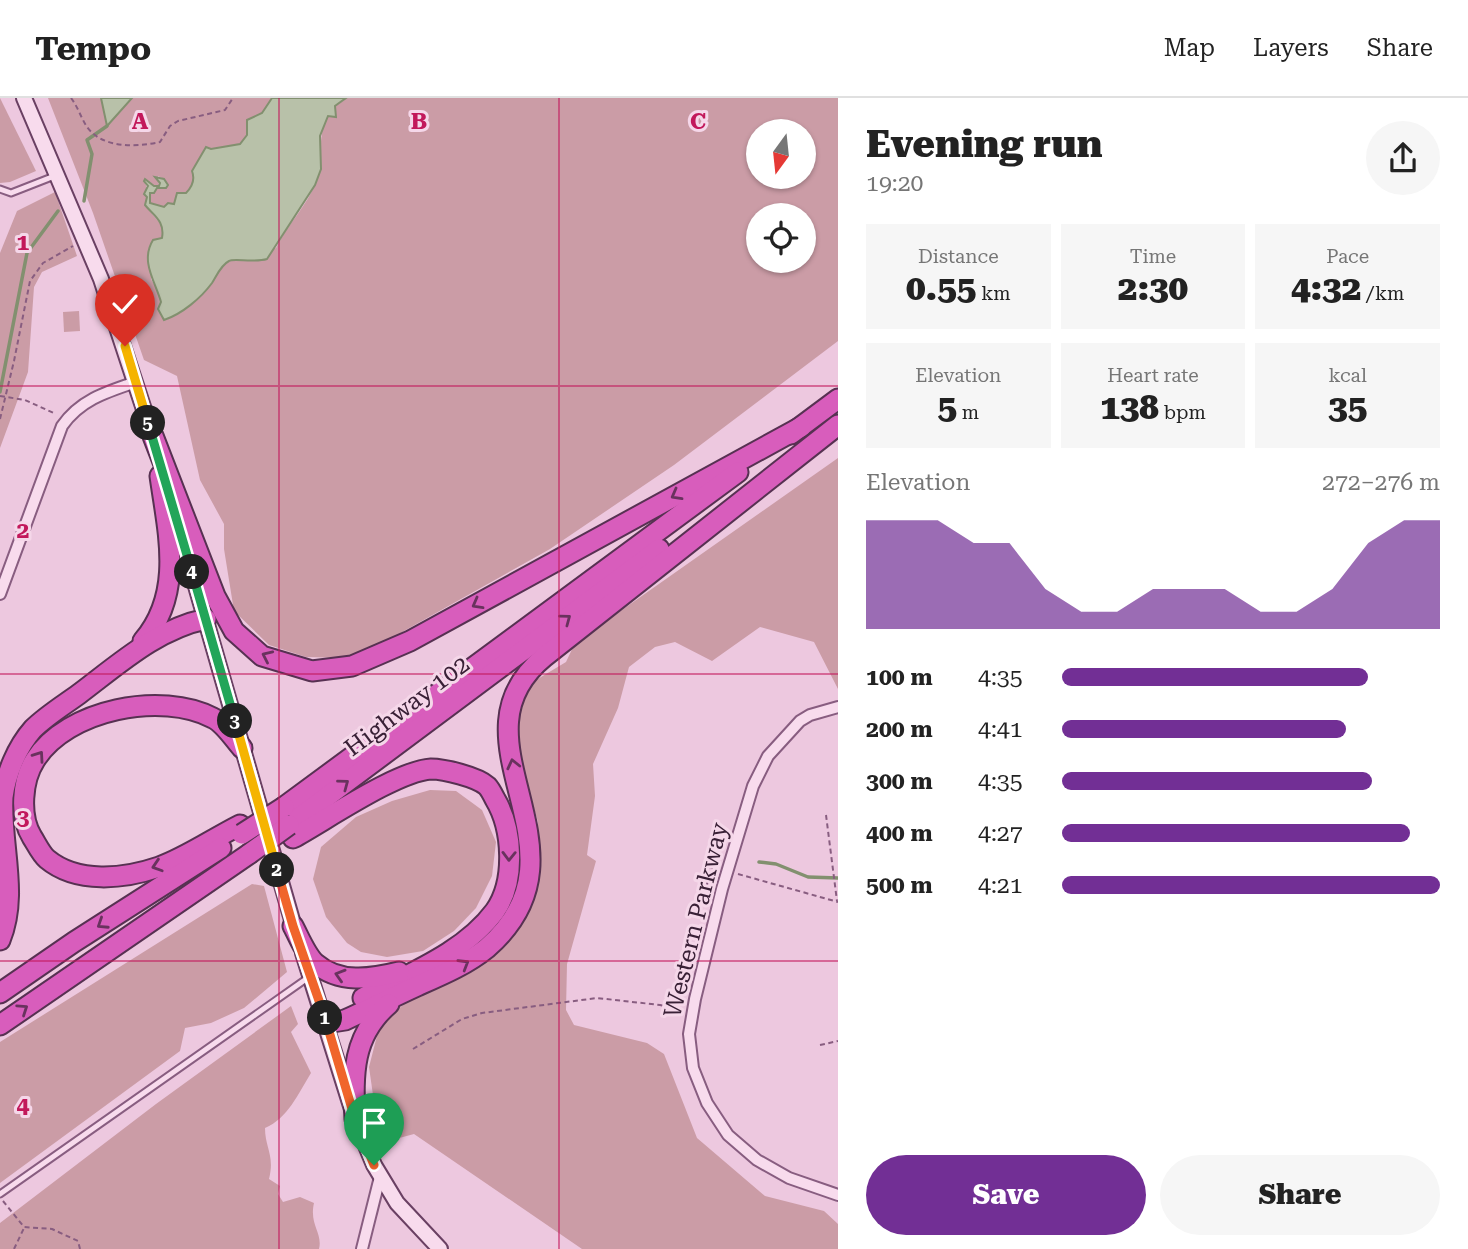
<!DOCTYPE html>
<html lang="en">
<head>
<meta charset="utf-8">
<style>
	:root { --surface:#fff; --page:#f6f6f6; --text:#222; --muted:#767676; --line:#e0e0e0; --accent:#722f95 }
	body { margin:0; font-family:"Roboto Serif",serif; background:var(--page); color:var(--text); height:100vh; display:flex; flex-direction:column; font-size:26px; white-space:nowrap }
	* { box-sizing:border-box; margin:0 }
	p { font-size:23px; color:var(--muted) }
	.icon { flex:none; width:38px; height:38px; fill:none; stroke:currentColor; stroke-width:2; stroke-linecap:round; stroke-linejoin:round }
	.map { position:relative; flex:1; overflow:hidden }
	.panel { display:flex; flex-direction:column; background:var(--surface); width:630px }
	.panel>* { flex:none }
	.needle { width:46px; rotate:195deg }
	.buttons { position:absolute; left:746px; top:21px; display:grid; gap:14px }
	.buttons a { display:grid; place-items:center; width:70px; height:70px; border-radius:50%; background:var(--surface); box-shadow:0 2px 5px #0004; font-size:35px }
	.pin { position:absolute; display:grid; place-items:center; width:60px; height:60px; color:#fff; margin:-72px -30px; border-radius:50% 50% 50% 0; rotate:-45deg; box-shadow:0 0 7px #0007 }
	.pin .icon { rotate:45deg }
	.km { position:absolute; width:35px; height:35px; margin:-18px; border-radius:50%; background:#222; color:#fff; font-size:19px; line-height:35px; text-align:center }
	.round { display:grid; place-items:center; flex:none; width:74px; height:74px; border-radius:37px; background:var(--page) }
	.headline { display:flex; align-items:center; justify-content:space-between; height:119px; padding:0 28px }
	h1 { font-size:38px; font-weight:800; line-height:52px }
	.figures { display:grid; grid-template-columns:repeat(3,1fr); gap:10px; height:119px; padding:7px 28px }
	.figures div { display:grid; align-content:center; border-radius:0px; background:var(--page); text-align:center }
	.figures b { font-size:35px; font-weight:800 }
	.figures small { font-size:19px; font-weight:400 }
	.figures p { font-size:19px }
	.chart { height:196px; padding:14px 28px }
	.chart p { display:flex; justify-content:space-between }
	.chart svg { width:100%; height:126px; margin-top:7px; fill:var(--accent); opacity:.7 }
	.primary-button { display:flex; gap:14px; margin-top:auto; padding:14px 28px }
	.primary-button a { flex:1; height:80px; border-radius:42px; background:var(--accent); color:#fff; font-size:28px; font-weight:800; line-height:80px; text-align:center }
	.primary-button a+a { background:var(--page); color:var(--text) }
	ul { padding:0 28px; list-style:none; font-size:23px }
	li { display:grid; grid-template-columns:112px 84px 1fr; align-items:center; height:52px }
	li i { height:18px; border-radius:9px; background:var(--accent) }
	header { display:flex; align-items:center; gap:42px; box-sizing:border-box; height:98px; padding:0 35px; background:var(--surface); border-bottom:2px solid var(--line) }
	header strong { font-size:33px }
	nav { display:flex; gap:38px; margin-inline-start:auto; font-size:24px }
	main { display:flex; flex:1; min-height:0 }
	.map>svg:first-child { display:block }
	.green { fill:#cb9ca6; fill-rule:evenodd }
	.water { fill:#b8c1a9; stroke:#82906f; stroke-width:2 }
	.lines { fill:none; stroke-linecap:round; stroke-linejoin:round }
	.stream { stroke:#82906f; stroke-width:3.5 }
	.service-casing { stroke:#885d80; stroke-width:9 }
	.minor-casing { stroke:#885d80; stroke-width:14 }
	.secondary-casing { stroke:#6a4063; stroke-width:18 }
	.motorway-casing { stroke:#573152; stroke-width:23 }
	.path { stroke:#885d80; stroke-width:2; stroke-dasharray:5 3.5; stroke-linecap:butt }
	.service { stroke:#f8dbed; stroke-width:5 }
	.minor { stroke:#f8dbed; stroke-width:10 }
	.secondary { stroke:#f8dbed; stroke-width:14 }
	.motorway { stroke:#d85dbc; stroke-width:19 }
	.motorway-bridge-casing { stroke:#573152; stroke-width:23; stroke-linecap:butt }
	.motorway-bridge { stroke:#d85dbc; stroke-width:19 }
	.oneway { stroke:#69325e }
	.split-1-casing { stroke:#fff; stroke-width:14 }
	.split-2-casing { stroke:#fff; stroke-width:14 }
	.split-3-casing { stroke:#fff; stroke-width:14 }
	.split-4-casing { stroke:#fff; stroke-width:14 }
	.split-5-casing { stroke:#fff; stroke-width:14 }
	.split-6-casing { stroke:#fff; stroke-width:14 }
	.split-1 { stroke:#f0652b; stroke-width:9 }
	.split-2 { stroke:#f0652b; stroke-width:9 }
	.split-3 { stroke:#f5b400; stroke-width:9 }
	.split-4 { stroke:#22a559; stroke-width:9 }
	.split-5 { stroke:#22a559; stroke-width:9 }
	.split-6 { stroke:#f5b400; stroke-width:9 }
	.grid { fill:none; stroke:#c2185b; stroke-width:2; stroke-opacity:0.55 }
	.labels { text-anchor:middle; stroke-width:6; stroke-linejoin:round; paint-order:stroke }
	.street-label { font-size:24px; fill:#392036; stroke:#f5d7e9 }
	.grid-label { font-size:23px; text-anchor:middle; font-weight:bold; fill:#c2185b; stroke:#f5d7e9; stroke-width:6; stroke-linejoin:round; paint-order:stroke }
</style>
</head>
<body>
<header>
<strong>Tempo</strong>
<nav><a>Map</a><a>Layers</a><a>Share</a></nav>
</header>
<main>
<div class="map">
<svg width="838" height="1151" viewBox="0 0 838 1151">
	<rect width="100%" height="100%" fill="#edc8df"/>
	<g class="green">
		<polygon points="0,0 36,73 10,84 0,85"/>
		<path d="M48,0H101L107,27L132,0H272L262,15L247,22V37L240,46L210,51L206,49L192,73C195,81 192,89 186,95H177L174,107L166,106L165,109L150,105V95L157,90H166L168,87L164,81L158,78L159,88H154L145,81L144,83C150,92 144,102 149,112C153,118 159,123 164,130L151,181L157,192L161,205L183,213L210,188L220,171L228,163L234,161L242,163L276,150C287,127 307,108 316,84C326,59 313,33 334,10C337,6 343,4 346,0H838V243L674,367L550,451L395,538L347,560L306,559L269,547L234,513L224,451V426L200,382L177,278L144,262L93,115ZM758,33H803V79H758ZM758,117H803V163H758Z"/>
		<polygon points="55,94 77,158 42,174 34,189 28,274 0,350 0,155 17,113"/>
		<polygon points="79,213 80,233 64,234 63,214"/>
		<polygon points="838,360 838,591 814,544 760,529 712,563 675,544 655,549 629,569 618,610 593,666 595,698 587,757 596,763 567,866 566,912 574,927 647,945 664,956 697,1040 765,1098 824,1113 838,1126 838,1151 582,1151 414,1036 392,1042 374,1004 369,969 379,930 411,899 483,865 515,833 529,805 538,771 538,724 523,672 514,621 531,585 566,564 575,545"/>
		<polygon points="430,692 456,693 482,712 496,744 492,778 476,810 454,833 423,853 387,859 361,854 347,845 326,819 313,781 321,749 356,719 392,703"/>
		<polygon points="252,786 264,788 287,874 244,910 211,925 185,930 180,953 0,1085 0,944"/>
		<path d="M291,908L298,926L291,934L311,975C298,996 288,1020 265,1030C265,1050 275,1057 269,1081L280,1088L278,1096L283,1104L300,1099L314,1105C309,1127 323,1135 319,1151H0V1125L156,1006Z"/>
	</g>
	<g class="water">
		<polygon points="101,0 132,0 107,28"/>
		<path d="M272,0H346L335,8L336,19L328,18L320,38L321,71L315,87L267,161C255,165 233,160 229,163C221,167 217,177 212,185C201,200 182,216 164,222L158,211L161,204C155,183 140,163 153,142L162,140C165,123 154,118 145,107L147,99L144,96L148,88L144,83L145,81L154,88H159L160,85L155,79L164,81L168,87L166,90H157L154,95H150V105L164,109L168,105L174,106L177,95H186C192,89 195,81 192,73L206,49L211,51L240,46L247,37V22L262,15Z"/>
	</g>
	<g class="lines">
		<g class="stream">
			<polyline points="84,103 92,56 87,42 107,28"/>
			<polyline points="0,294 27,155 58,113"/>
			<polyline points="759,764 776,766 808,779 838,780"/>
		</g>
		<g class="service-casing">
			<g id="service">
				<polyline points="0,91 11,95 57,77"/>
				<polyline points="0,1096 309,879"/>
			</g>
		</g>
		<g class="minor-casing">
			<g id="minor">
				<path d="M0,496L62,328C80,302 106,294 136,284"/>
				<polyline points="838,609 810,617 800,623 768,658 753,688 722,791 695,901 689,936 693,970 707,1005 728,1037 757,1062 789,1080 838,1097"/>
				<polyline points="362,1151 380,1079"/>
			</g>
		</g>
		<g class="secondary-casing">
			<g id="secondary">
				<polyline points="24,0 101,181 155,345"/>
				<polyline points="179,429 296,836"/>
				<polyline points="303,855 355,1021 374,1067 397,1105 440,1151"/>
			</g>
		</g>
		<g class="motorway-casing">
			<g id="motorway">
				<polyline points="791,336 838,301"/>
				<polyline points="153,338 215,498 234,533 262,558 312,573 352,568 410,543 801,329"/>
				<path d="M143,543C184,495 168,435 160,378"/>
				<polyline points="284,709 738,374"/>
				<path d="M240,727C214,740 185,760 159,769C124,781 77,786 47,761C41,756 36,745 32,739C19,718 22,682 35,662C67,611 162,593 213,620C224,625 234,641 242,650"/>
				<polyline points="289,727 659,451"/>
				<path d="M293,740C326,722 397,673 431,671C444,671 477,679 487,688C490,691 493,697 495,701C513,731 516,783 495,813C464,855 408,876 363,900"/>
				<path d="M293,828C299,839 306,857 315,865C339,886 371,881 399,874"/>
				<path d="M0,842C19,796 0,746 3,699C6,676 17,649 33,631C46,618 64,607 79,596C119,566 157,531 206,521"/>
				<polyline points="0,895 74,844 221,750"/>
				<path d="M326,925L345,922C369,911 393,899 417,888C442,877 466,867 487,850C600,752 443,642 544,559L838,327"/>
				<polyline points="0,927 249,756"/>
				<path d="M355,1021C353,976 352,938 389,906"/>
			</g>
		</g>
		<g class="path">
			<path d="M71,0C78,9 81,20 87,29C103,51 137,49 160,44L170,28L178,23L225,12L233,0"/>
			<polyline points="0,298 25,302 56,316"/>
			<polyline points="0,321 14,263 30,183 43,165 73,148"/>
			<polyline points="826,717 837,803"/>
			<polyline points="738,776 838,804"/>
			<polyline points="707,787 709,769 718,771"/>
			<polyline points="820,947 838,943"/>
			<polyline points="413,951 462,921 482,915 597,900 660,907 680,912"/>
			<polyline points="3,1103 24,1129 52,1131 78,1143 80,1151"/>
			<polyline points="14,1151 24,1130"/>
		</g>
		<use href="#service" class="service"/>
		<use href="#minor" class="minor"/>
		<use href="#secondary" class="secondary"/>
		<use href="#motorway" class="motorway"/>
		<g class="motorway-bridge-casing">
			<g id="motorway-bridge">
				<polyline points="242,736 284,709"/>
				<polyline points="249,756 289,727"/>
			</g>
		</g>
		<use href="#motorway-bridge" class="motorway-bridge"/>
	</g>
	<defs><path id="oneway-chevron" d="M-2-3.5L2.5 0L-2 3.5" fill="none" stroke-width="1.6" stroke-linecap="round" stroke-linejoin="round" transform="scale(1.75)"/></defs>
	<g class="oneway">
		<use href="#oneway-chevron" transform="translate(676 397) rotate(151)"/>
		<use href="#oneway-chevron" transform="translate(477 506) rotate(151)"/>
		<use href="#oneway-chevron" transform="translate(566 521) rotate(-37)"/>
		<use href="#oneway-chevron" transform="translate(267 558) rotate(-155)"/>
		<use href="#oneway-chevron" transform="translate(39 658) rotate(-55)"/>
		<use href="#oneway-chevron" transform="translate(513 666) rotate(-103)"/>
		<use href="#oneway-chevron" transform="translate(344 686) rotate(-37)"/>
		<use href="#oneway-chevron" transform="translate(509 758) rotate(91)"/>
		<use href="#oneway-chevron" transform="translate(157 768) rotate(162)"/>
		<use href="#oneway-chevron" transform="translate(102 826) rotate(147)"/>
		<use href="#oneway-chevron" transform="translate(464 866) rotate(-31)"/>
		<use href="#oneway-chevron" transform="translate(340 877) rotate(-163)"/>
		<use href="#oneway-chevron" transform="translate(23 911) rotate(-34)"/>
	</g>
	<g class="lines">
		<g class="split-1-casing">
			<polyline id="split-1" points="325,920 355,1021 374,1067"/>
		</g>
		<g class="split-2-casing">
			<polyline id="split-2" points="277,772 293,828 325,920"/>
		</g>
		<g class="split-3-casing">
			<polyline id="split-3" points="235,623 277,772"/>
		</g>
		<g class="split-4-casing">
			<polyline id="split-4" points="192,474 235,623"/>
		</g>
		<g class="split-5-casing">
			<polyline id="split-5" points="148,325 192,474"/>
		</g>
		<g class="split-6-casing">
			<polyline id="split-6" points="125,248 148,325"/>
		</g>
		<use href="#split-1" class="split-1"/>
		<use href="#split-2" class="split-2"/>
		<use href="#split-3" class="split-3"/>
		<use href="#split-4" class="split-4"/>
		<use href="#split-5" class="split-5"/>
		<use href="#split-6" class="split-6"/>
	</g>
	<path class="grid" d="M279,0V1151M559,0V1151M0,288H838M0,576H838M0,863H838"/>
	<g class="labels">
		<g class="street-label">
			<text transform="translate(407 608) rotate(-37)" y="8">Highway 102</text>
			<text transform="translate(696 822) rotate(-76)" y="8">Western Parkway</text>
		</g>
	</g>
	<g class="grid-label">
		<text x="140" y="31">A</text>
		<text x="419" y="31">B</text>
		<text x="698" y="31">C</text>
		<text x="23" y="152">1</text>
		<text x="23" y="440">2</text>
		<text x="23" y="727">3</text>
		<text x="23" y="1015">4</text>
	</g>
</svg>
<div class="buttons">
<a><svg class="needle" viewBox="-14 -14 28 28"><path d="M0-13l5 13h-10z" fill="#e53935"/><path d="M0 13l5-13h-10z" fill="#767676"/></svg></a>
<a><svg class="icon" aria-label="locate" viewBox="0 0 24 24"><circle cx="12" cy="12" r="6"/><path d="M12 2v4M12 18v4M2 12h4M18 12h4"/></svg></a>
</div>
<div class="pin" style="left:374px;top:1067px;background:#1e9e55"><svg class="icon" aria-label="arrive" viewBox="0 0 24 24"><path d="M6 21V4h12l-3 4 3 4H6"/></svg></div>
<div class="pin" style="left:125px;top:248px;background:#d93025"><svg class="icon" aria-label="check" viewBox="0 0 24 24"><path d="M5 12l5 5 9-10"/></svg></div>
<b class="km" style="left:325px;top:920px">1</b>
<b class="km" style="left:277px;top:772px">2</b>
<b class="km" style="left:235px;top:623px">3</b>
<b class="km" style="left:192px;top:474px">4</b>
<b class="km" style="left:148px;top:325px">5</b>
</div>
<section class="panel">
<div class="headline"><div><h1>Evening run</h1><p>19:20</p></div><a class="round"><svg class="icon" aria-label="share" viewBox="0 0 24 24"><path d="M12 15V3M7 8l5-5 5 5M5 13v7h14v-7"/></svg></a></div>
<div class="figures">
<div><p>Distance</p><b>0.55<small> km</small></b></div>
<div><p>Time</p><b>2:30</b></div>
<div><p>Pace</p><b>4:32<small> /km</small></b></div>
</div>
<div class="figures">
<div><p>Elevation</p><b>5<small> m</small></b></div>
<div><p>Heart rate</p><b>138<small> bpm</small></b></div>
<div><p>kcal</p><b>35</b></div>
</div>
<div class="chart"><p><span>Elevation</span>272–276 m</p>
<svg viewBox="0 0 160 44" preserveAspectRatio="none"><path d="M0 44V6L10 6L20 6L30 14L40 14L50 30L60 38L70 38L80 30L90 30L100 30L110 38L120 38L130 30L140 14L150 6L160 6V44z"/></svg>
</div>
<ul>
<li><b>100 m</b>4:35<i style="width:81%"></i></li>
<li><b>200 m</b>4:41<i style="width:75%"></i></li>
<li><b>300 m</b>4:35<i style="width:82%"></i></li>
<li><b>400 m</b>4:27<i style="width:92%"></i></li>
<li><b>500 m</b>4:21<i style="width:100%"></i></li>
</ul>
<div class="primary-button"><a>Save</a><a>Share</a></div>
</section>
</main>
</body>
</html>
